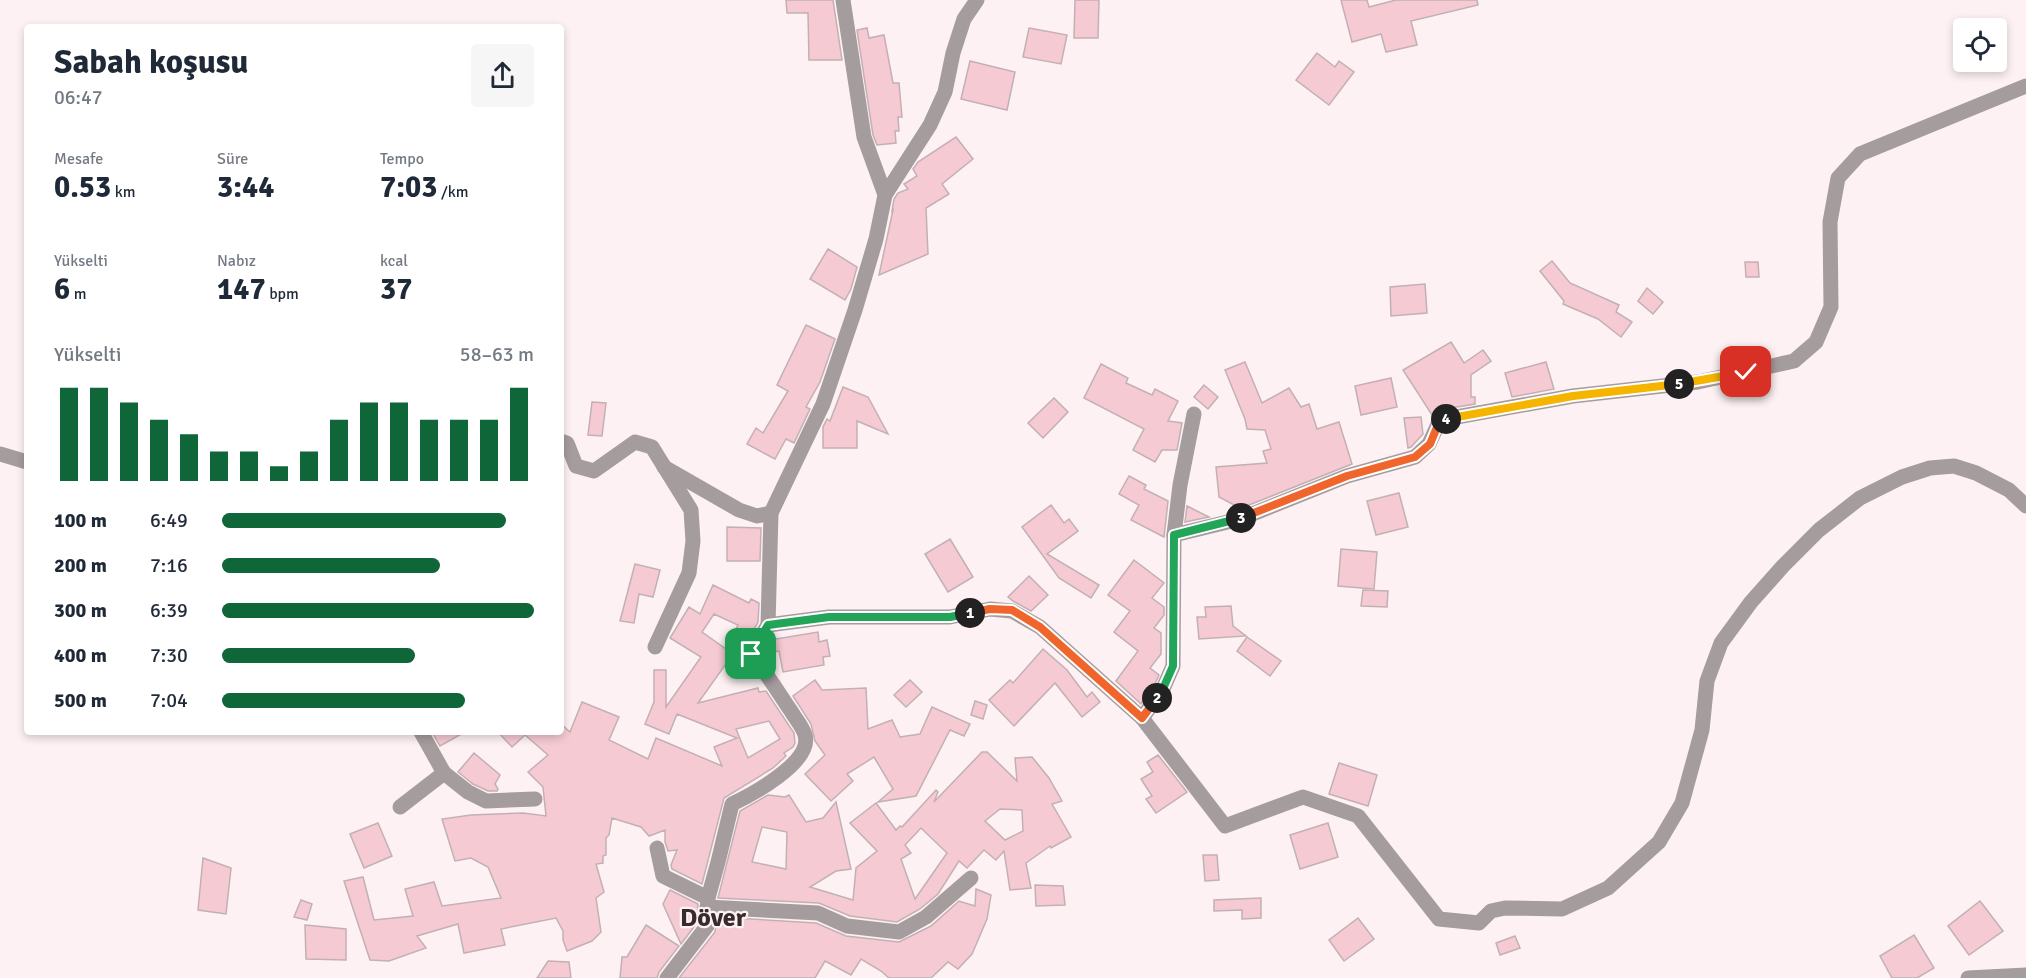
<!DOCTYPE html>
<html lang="tr">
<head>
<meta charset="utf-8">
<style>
	:root { --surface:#fff; --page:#f6f6f7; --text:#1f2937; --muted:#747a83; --accent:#0f6638 }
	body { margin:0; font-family:Signika,sans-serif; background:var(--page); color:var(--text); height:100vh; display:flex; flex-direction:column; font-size:22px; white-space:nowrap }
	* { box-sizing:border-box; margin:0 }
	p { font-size:20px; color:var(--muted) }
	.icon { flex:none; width:33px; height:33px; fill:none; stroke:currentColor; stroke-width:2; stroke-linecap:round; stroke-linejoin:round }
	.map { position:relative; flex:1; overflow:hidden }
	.side { position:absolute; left:24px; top:24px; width:540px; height:711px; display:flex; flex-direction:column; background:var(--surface); border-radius:6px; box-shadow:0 3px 9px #0003 }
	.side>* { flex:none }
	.buttons { position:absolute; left:1953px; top:18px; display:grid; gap:12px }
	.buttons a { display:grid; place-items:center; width:54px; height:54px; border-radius:6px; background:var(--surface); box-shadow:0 3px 9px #0003; font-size:30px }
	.pin { position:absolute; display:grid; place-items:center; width:51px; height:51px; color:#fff; margin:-26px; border-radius:12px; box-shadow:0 3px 9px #0006 }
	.km { position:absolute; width:30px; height:30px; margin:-15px; border-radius:50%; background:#222; color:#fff; font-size:16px; line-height:30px; text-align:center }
	.round { display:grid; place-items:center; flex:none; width:63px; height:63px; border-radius:6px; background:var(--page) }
	.head { display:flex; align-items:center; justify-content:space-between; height:102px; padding:0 30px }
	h1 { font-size:33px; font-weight:800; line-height:45px }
	.stats { display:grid; grid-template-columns:repeat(3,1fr); gap:9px; height:102px; padding:6px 30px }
	.stats div { display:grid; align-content:center }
	.stats b { font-size:30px; font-weight:800 }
	.stats small { font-size:16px; font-weight:400 }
	.stats p { font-size:16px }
	.chart { height:168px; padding:12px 30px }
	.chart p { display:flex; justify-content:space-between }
	.chart svg { width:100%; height:108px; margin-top:6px; stroke:var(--accent); stroke-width:6 }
	ul { padding:0 30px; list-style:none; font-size:20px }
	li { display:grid; grid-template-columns:96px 72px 1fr; align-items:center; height:45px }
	li i { height:15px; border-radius:8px; background:var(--accent) }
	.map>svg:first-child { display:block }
	.building { fill:#f6cad3; stroke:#c3b0b4; stroke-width:1.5; fill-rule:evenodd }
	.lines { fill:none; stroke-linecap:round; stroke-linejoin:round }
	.minor { stroke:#a59c9e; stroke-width:15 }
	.split-1-casing { stroke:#fff; stroke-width:12 }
	.split-2-casing { stroke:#fff; stroke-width:12 }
	.split-3-casing { stroke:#fff; stroke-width:12 }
	.split-4-casing { stroke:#fff; stroke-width:12 }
	.split-5-casing { stroke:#fff; stroke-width:12 }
	.split-6-casing { stroke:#fff; stroke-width:12 }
	.split-1 { stroke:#22a559; stroke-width:8 }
	.split-2 { stroke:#f0652b; stroke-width:8 }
	.split-3 { stroke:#22a559; stroke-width:8 }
	.split-4 { stroke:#f0652b; stroke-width:8 }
	.split-5 { stroke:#f5b400; stroke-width:8 }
	.split-6 { stroke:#f5b400; stroke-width:8 }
	.labels { text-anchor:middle; stroke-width:4.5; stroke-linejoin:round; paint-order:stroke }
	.quarter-label { font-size:26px; font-weight:bold; fill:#392a2d; stroke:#fdf1f3 }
</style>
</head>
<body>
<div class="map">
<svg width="2026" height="978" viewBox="0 0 2026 978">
	<rect width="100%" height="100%" fill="#fdf1f3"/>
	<g class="building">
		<polygon points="786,0 833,0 842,60 809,60 808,13 787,13"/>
		<polygon points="1075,0 1099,0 1098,38 1074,38"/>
		<polygon points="1341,0 1367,0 1369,7 1396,0 1477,0 1478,5 1411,21 1417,45 1386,52 1381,34 1352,42"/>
		<polygon points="867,28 869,38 884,35 893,83 899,83 902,117 898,117 899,131 895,131 896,143 877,145 873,135 857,30"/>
		<polygon points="1029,28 1067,35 1061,64 1023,57"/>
		<polygon points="1317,53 1335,67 1339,61 1354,72 1329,105 1296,80"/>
		<polygon points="970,61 1015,72 1007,110 961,99"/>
		<polygon points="956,137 973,159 942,184 949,194 926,208 928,254 879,275 893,210 892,211 894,199 898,193 908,189 904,184 917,176 913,169 918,162"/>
		<polygon points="828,249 857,267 851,289 845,300 810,279"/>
		<polygon points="1552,261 1570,283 1619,305 1616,312 1632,322 1621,337 1598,319 1563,304 1564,301 1540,271"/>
		<polygon points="1745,262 1758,262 1759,277 1746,277"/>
		<polygon points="1425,284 1427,313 1391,316 1390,287"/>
		<polygon points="1647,288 1663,302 1653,314 1638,301"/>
		<polygon points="806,325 835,339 820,382 806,407 810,409 794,443 786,439 775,459 747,444 756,428 763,433 788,391 777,385"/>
		<polygon points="1451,342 1464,363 1483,350 1491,361 1471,375 1471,397 1475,397 1475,404 1438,410 1432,415 1403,370"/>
		<polygon points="1245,362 1262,403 1289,388 1301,407 1309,404 1317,429 1339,422 1352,464 1244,507 1238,507 1219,497 1216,467 1267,463 1263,451 1271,449 1265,430 1247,429 1245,419 1225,370"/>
		<polygon points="1546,362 1554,389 1512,397 1505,373"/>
		<polygon points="1101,364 1128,378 1126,383 1152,395 1155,389 1178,401 1168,421 1182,423 1177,450 1162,450 1155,462 1133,450 1144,429 1084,398"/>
		<polygon points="1391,378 1397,407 1361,415 1355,386"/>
		<polygon points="1204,385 1218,397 1208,409 1194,397"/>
		<polygon points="843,387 868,397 888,434 857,421 857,448 823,448 823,427 827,419 830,421"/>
		<polygon points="1054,398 1068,412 1043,438 1028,423"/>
		<polygon points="592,402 606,403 602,436 588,435"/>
		<polygon points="1421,417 1423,434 1411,447 1408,448 1404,418"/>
		<polygon points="1129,476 1146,485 1144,489 1168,501 1164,537 1131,520 1139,505 1119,494"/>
		<polygon points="1399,493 1408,527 1376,535 1367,501"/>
		<polygon points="1051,505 1064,523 1069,519 1078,531 1047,554 1099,585 1091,598 1059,578 1022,527"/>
		<polygon points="1187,506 1209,517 1185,522"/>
		<polygon points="727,527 761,528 760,561 727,561"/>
		<polygon points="950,539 973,577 948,592 925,554"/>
		<polygon points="1341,549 1377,552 1374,589 1338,586"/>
		<polygon points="1134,560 1164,583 1152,598 1164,607 1164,615 1154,628 1161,633 1161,654 1150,668 1159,675 1154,686 1141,704 1116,681 1138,651 1114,632 1130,611 1108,595"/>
		<polygon points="635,564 660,570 653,597 639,594 634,623 620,621"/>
		<polygon points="1029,576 1048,595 1031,611 1013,601 1008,597"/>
		<path d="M713,585L749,603L751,599L759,603L758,622L747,642L733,635L738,625L714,614L702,632L733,654L698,703L758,688L759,692L766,691L794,733L795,743L793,747L784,753L786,756L773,768L724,798L702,884L672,869L671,865L677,850L668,851L665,842V830L649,836L641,827L612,818L609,835L606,838V855L603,856V863L596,864L604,892L596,898L601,932L592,941L567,951L563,940V931L556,918L501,929L505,945L464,953L458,924L417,936L426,948L389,961L370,960L344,881L363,877L374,920L413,916L405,889L434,882L442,906L501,898L488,867L471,858L455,861L442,819L471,815L523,813L546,816L543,787L528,772L548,755L525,735L512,747L498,732H561V724L570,732L582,702L619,717L609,740L648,759L656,738L722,766L714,747L737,738L677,714L669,734L645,724L654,702V670H666V707L701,657L670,638L689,607L700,614ZM769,721L780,739L748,758L736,729Z"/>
		<polygon points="1363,590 1388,591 1387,607 1361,606"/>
		<polygon points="1231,606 1233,626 1246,636 1199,639 1197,617 1206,617 1205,607"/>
		<polygon points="818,632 819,642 827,640 830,656 823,657 824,665 783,672 779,651 769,653 767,646 770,640"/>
		<polygon points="1247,637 1281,661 1270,676 1237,651"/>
		<polygon points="1043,649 1067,670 1087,697 1092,692 1100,702 1082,717 1055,683 1014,726 989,700 1010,680 1013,683"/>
		<polygon points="815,680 822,690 866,688 868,729 892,720 900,737 920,734 932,707 970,724 964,736 950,730 916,796 878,802 893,789 874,757 847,774 853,781 831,801 805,774 825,755 815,741 811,724 793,696"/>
		<polygon points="910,680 922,692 906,707 894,695"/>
		<polygon points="975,701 987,705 983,719 971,715"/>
		<polygon points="432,732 465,732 440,746"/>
		<path d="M982,752H987L1017,781L1015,758L1032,757L1049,778L1062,801L1052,804L1071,837L1051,848L1050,846L1026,863L1031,888L1010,890L1004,851L996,860L984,850L967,868L959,861L938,894L920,909L897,922L850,916L819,903L718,898L740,811L768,795L785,797L789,795L806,822L823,818L836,802L851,869L836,871L810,887L853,900L856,868L877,851L850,823L876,803L896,830L900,826L902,827L936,790L938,792L934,802ZM1000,809L1022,810L1023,831L1005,840L985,821ZM762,827L787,832L786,869L752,862ZM921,828L947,853L915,899L901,859L911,853L905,845Z"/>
		<polygon points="474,753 500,775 495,784 498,789 497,791 488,791 473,784 458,772"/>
		<polygon points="1158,755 1187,792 1156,813 1146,799 1152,796 1141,779 1153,772 1147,762"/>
		<polygon points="1339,763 1377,775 1368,806 1329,794"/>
		<polygon points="378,823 392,856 364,868 350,834"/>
		<polygon points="1328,823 1338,857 1300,869 1290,835"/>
		<polygon points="1203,855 1217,855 1219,880 1205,881"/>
		<polygon points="203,858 231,868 226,914 198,910"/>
		<polygon points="1035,885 1063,886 1065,905 1036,906"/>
		<polygon points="976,889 991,895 987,919 972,954 958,969 948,962 931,978 889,978 881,971 861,959 851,975 825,961 815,978 679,978 715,932 717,917 816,923 846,936 899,942 931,926 959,901 975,906"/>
		<polygon points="670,890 698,904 697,923 681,944 663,904"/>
		<polygon points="1261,898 1261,918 1242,919 1242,910 1214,911 1214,900"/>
		<polygon points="301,900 312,904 307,920 294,917"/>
		<polygon points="1980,901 2003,931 1969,955 1948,926"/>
		<polygon points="1358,918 1374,939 1344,961 1329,940"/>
		<polygon points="305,925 346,929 346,960 306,959"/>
		<polygon points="646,925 679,946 659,972 657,978 620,978 622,957 627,957"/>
		<polygon points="1914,935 1934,968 1917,978 1892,978 1880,956"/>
		<polygon points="1515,936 1520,948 1500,955 1496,943"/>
		<polygon points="548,961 569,962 571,978 537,978"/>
	</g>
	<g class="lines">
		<g class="minor">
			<polyline points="843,0 864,137 885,195"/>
			<polyline points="561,441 567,443 576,466 594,471 635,442 652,447 691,510 693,541 689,573 655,647"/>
			<polyline points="0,454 27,462"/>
			<polyline points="664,467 739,510 757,516 771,513"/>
			<polyline points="1174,535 1240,519 1347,476 1415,457 1429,444 1440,420 1573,396 1698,382 1794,361 1816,342 1831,307 1830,222 1838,178 1860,154 2026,86"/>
			<polyline points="768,625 829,617 950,617 990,609 1012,611 1040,627 1142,718 1162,691 1173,666 1174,535 1180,485 1194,414"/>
			<polyline points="1142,718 1225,826 1303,797 1358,816 1439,919 1479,923 1491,911 1505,908 1562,909 1608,888 1659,842 1682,803 1702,730 1707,681 1721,643 1751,602 1783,566 1819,530 1860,498 1902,477 1930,468 1954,466 1976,473 2009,490 2026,506"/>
			<polyline points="421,732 444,773 468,792 486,801 535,799"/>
			<polyline points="400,807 444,773"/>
			<polyline points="657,848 663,876 708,898"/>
			<polyline points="707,907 818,913 847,926 899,932 926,917 971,878"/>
			<path d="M667,978L707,926L708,898L718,862L732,804C751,795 813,762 805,735C803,727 795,718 791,711C778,692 766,672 751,654L768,625L771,513L823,404L855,310L876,239L885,195L930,125L945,92L953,53L964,19L977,0"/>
			<polyline points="1968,978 2026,975"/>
		</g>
	</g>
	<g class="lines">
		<g class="split-1-casing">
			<polyline id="split-1" points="751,654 768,625 829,617 950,617 970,613"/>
		</g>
		<g class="split-2-casing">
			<polyline id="split-2" points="970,613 990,609 1012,610 1040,627 1142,718 1157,698"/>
		</g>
		<g class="split-3-casing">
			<polyline id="split-3" points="1157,698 1162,691 1173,666 1174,535 1241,518"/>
		</g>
		<g class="split-4-casing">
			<polyline id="split-4" points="1241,518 1347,476 1415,457 1430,444 1440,420 1446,419"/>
		</g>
		<g class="split-5-casing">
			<polyline id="split-5" points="1446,419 1573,396 1679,384"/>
		</g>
		<g class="split-6-casing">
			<polyline id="split-6" points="1679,384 1746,372"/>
		</g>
		<use href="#split-1" class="split-1"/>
		<use href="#split-2" class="split-2"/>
		<use href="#split-3" class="split-3"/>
		<use href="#split-4" class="split-4"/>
		<use href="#split-5" class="split-5"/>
		<use href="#split-6" class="split-6"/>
	</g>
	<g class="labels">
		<g class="quarter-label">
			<text x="713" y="926">Döver</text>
		</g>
	</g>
</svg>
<div class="buttons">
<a><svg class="icon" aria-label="locate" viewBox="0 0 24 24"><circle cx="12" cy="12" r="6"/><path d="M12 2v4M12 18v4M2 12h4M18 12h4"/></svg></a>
</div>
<div class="pin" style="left:751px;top:654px;background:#1e9e55"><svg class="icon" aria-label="arrive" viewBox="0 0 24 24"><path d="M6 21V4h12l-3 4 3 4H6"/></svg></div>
<div class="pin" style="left:1746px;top:372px;background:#d93025"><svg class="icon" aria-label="check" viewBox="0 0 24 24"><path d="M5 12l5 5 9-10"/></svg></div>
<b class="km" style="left:970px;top:613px">1</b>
<b class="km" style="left:1157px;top:698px">2</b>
<b class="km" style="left:1241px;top:518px">3</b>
<b class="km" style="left:1446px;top:419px">4</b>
<b class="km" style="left:1679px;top:384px">5</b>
<section class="side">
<div class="head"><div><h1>Sabah koşusu</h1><p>06:47</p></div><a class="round"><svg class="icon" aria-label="share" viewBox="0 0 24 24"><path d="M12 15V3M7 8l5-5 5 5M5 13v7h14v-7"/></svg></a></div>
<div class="stats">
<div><p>Mesafe</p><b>0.53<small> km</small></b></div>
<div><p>Süre</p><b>3:44</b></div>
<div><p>Tempo</p><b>7:03<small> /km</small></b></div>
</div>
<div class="stats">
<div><p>Yükselti</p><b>6<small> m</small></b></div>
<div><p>Nabız</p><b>147<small> bpm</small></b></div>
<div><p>kcal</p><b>37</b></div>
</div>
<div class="chart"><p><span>Yükselti</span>58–63 m</p>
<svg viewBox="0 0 160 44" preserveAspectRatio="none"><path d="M5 44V6M15 44V6M25 44V12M35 44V19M45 44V25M55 44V32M65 44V32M75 44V38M85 44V32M95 44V19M105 44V12M115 44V12M125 44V19M135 44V19M145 44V19M155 44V6"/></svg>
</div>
<ul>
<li><b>100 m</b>6:49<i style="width:91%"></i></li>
<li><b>200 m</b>7:16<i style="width:70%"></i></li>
<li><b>300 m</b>6:39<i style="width:100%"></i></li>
<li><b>400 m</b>7:30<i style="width:62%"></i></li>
<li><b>500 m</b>7:04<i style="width:78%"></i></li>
</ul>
</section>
</div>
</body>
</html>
